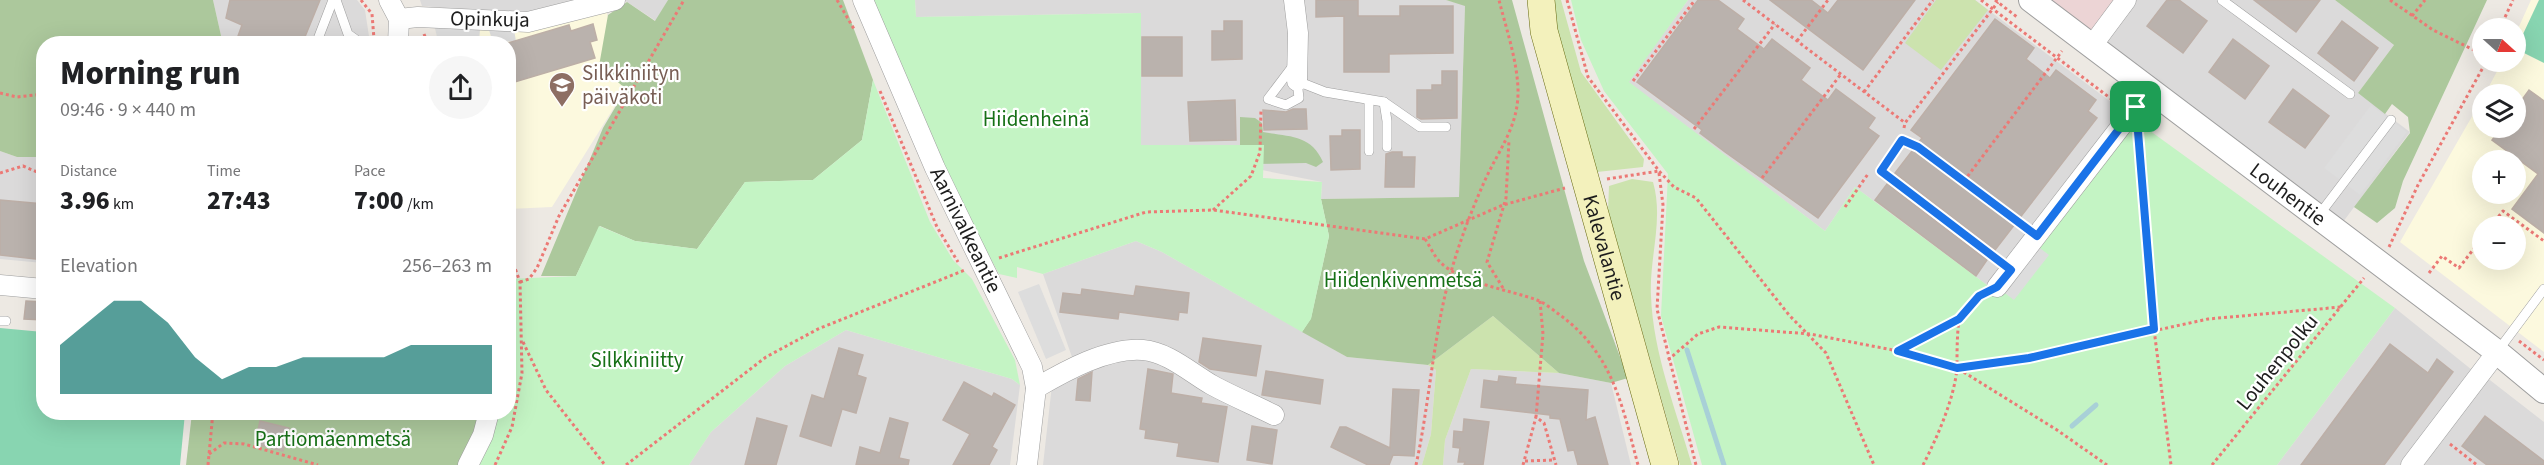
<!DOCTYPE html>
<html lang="en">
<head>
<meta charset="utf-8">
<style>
	:root { --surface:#fff; --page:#f6f6f6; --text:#202124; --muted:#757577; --accent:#0f766e }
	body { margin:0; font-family:"Source Sans 3",sans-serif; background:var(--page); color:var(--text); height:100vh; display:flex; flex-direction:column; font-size:22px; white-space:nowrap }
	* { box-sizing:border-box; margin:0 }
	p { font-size:20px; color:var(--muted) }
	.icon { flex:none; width:33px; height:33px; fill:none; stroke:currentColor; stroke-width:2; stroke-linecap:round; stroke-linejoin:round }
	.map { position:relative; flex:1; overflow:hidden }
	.side { position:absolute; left:36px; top:36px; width:480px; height:384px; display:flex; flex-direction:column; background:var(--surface); border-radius:24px; box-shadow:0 6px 24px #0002 }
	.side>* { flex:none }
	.needle { width:39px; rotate:111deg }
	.buttons { position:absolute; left:2472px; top:18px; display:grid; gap:12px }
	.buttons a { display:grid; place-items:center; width:54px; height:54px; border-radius:50%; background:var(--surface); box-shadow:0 6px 24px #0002; font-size:30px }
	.pin { position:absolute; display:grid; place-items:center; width:51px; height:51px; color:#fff; margin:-26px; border-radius:12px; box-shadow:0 3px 9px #0006 }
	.round { display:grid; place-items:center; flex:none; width:63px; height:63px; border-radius:32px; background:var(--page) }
	.headline { display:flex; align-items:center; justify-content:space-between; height:102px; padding:0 24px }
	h1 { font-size:33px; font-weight:800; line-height:45px }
	.figures { display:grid; grid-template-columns:repeat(3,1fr); gap:9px; height:102px; padding:6px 24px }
	.figures div { display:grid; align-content:center }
	.figures b { font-size:26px; font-weight:800 }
	.figures small { font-size:16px; font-weight:400 }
	.figures p { font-size:16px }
	.chart { height:168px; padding:12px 24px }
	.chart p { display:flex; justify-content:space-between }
	.chart svg { width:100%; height:108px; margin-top:6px; fill:var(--accent); opacity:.7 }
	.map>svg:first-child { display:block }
	.residential { fill:#dbdada }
	.commercial { fill:#ecd4d5 }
	.education { fill:#fcf9de; fill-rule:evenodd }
	.grass { fill:#cce3ae }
	.forest { fill:#acc89c }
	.park { fill:#c4f4c4 }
	.pitch { fill:#88d5b1 }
	.parking { fill:#ddd }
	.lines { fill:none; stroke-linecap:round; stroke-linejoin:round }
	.stream { stroke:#a8d0d7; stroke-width:5 }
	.building { fill:#bab2ad; stroke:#bdafa7; stroke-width:1.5 }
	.service-casing { stroke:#9e9e9e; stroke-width:10 }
	.minor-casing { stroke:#9e9e9e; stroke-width:21 }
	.tertiary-casing { stroke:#9e9e9e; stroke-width:26 }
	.secondary-casing { stroke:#65680f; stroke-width:28 }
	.path { stroke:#ec7975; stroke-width:3; stroke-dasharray:3 3; stroke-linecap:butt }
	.service { stroke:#fff; stroke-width:9 }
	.minor { stroke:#fff; stroke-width:20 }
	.tertiary { stroke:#fff; stroke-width:24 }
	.secondary { stroke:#f3f1bc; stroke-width:27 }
	.route-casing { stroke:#fff; stroke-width:12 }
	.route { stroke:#1a73e8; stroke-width:8 }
	.labels { text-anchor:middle; stroke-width:4.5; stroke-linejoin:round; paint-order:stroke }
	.street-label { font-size:21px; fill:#1d1d1d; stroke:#fff }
	.education-label { font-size:21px; fill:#785e54; stroke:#fff; text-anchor:start }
	.park-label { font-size:21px; fill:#167016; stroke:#fff }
</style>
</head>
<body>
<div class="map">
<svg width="2544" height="465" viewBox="0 0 2544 465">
	<rect width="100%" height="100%" fill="#ede9e3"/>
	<g class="residential">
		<polygon points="213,0 357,0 365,10 370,43 228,43 222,40"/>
		<polygon points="420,0 585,0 522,15 422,6"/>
		<polygon points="624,0 668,0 656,21"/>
		<polygon points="915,0 1446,0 1465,5 1459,197 1321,199 1322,182 1141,146 1141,13 916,17"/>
		<polygon points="1688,0 1975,0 2135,120 2003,292 1987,285 1855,187 1825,231 1628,82"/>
		<polygon points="2126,0 2335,0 2394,45 2358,93 2410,132 2340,226 2091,47"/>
		<polygon points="0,151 17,157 43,157 43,263 0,259"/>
		<polygon points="1136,241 1162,252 1347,357 1428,365 1436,370 1431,434 1422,465 1043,465 1052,385 1123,357 1165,353 1073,360 1043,274"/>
		<polygon points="2395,308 2472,370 2400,465 2277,465"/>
		<polygon points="846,330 1012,379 1020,385 1010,465 689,465 711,432 785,366"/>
		<polygon points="1471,369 1559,373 1611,383 1631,465 1443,465 1445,440"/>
		<polygon points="2486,377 2544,422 2544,465 2419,465"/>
	</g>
	<polygon class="commercial" points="2031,0 2126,0 2091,47"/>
	<g class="education">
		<path d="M2531,0H2544V352L2400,242L2482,99V128H2516V94H2485L2502,62H2516V33ZM2482,160H2516V194H2482ZM2482,226H2516V260H2482Z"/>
		<polygon points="606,10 626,88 552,207 509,209 508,44 439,43 434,25"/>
	</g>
	<g class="grass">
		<polygon points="1550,0 1561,0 1581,72 1644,159 1643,167 1597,172 1556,39"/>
		<polygon points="1936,0 1975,0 1988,10 1941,70 1905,43"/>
		<path d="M1632,179L1653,182C1664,220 1649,257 1651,296C1653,353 1676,410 1692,465H1680L1608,211L1609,186Z"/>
		<polygon points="1493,316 1559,373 1471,369 1445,440 1443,465 1422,465 1431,434 1436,370 1428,365"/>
	</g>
	<g class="forest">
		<polygon points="0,0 213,0 222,40 228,43 44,44 43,157 17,157 0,151"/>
		<polygon points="668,0 843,0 873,80 862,140 813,180 745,182 697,249 635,241 600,226 576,276 541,276 603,128 626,89 599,66 608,15 627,2 655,21"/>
		<polygon points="1446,0 1512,0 1584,261 1628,378 1611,383 1559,373 1493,316 1428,365 1347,357 1302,332 1311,318 1329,236 1321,199 1459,197 1465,6"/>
		<polygon points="2335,0 2487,0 2403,181 2395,208 2377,223 2354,207 2410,133 2408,117 2392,104 2385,114 2358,93 2394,45"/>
		<path d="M1240,117L1255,118L1262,123L1263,132C1289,137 1311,134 1323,162L1316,167L1306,163L1252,164L1221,168L1120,141L1139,142L1141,146L1240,145Z"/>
		<polygon points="192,413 480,413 474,439 458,465 186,465"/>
	</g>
	<g class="park">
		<polygon points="873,0 915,0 916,17 1141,13 1141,145 1264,145 1263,178 1322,182 1321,199 1329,236 1311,319 1302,332 1162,252 1136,241 1043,274 1017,267 1017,278 999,274 958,198"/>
		<polygon points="1571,0 1688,0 1629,82 1825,231 1855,187 1987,285 2003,292 2135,120 2395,308 2277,465 1702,465 1661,316 1668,174 1604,91 1581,40"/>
		<polygon points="873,80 930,222 953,260 972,279 1015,360 1020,385 1012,379 846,330 785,366 711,432 689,465 468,465 489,413 508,412 509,279 576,276 599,226 635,241 697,249 745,182 813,180 862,140"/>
	</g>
	<g class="pitch">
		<polygon points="2539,0 2544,0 2544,63 2516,49"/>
		<polygon points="0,328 43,332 44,412 185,413 180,465 0,465"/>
	</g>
	<g class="parking">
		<polygon points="434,25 480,29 479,43 438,41"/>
		<polygon points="489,30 514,30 516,41 493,43"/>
		<polygon points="2371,105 2407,132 2360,195 2324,168"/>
		<polygon points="2032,242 2049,255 2014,300 1997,287"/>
		<polygon points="1039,284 1066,350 1046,359 1018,292"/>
	</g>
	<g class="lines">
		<g class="stream">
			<polyline points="1687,350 1724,465"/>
			<polyline points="2072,426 2096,405"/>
		</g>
	</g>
	<g class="building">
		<polygon points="230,0 320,0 302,44 255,44 238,36 242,25 226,18"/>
		<polygon points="1316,0 1358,0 1358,16 1400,16 1400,6 1453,6 1453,53 1389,54 1389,72 1344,72 1344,16 1316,17"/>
		<polygon points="1698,0 1718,0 1744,19 1737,29 1764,49 1772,39 1810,68 1801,80 1828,100 1836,89 1875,118 1868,128 1879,136 1818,218 1725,152 1700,133 1702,130 1637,82"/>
		<polygon points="1770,0 1811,0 1828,13 1838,0 1915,0 1863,70"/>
		<polygon points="2167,0 2179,0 2207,21 2183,53 2147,26"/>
		<polygon points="2254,0 2320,0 2296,32"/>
		<polygon points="1995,19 2034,48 2026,59 2050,78 2056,70 2096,100 2088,111 2097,118 1995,250 1895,173 1922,138 1911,130"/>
		<polygon points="1224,21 1242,21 1242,59 1212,60 1212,31 1224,31"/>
		<polygon points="2342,21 2378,48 2354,81 2318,53"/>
		<polygon points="593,24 597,40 590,42 595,58 508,84 508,43 569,25 571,31"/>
		<rect x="1142" y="37" width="40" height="39"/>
		<polygon points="2233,39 2269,66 2245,99 2209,72"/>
		<polygon points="1442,71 1457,71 1457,118 1421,119 1417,117 1417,90 1432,90 1432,85 1442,85"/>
		<polygon points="2293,89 2329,116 2305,148 2269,122"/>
		<polygon points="2529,90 2544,101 2544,233 2512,209 2538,174 2492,140 2501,128 2516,128 2516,108"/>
		<polygon points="1235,100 1236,140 1190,141 1188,102"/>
		<polygon points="1293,109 1306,109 1307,129 1264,130 1263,110 1286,112"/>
		<polygon points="1342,130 1360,130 1360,169 1331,170 1330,136 1342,136"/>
		<polygon points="1392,152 1402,152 1402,157 1415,157 1414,187 1385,187 1386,154"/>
		<polygon points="1887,184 1987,260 1976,276 1875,200"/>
		<polygon points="0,200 44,204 44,260 0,255"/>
		<polygon points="1136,286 1189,293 1187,313 1179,312 1178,320 1119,312 1118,319 1060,312 1063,293 1081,295 1082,289 1134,296"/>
		<polygon points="26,301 44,302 44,320 24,319"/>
		<polygon points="1203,338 1261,346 1256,376 1210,369 1199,362"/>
		<polygon points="2390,344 2428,373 2437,359 2453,372 2384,465 2301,465"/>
		<polygon points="839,348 863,355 857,375 866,378 856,413 842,409 831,446 800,436 812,395 824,399"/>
		<polygon points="1148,369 1173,374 1171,393 1202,398 1201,403 1227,407 1218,462 1177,456 1179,443 1145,438 1146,430 1140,429"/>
		<polygon points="1266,371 1323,380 1320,404 1262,395"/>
		<polygon points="1092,372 1090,401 1076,400 1078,379"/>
		<polygon points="1499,376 1516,378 1515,384 1588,390 1586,420 1595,417 1608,465 1578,465 1574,450 1568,451 1560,419 1550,418 1550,415 1481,407 1484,380 1498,382"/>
		<polygon points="964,382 992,397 994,393 1015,405 992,447 997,450 989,465 953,465 970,434 943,420"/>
		<polygon points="1393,389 1419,390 1414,456 1393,455 1389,465 1368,465 1331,447 1340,427 1346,427 1390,448"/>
		<polygon points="2485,416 2544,461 2544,465 2487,465 2462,446"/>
		<polygon points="757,418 787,426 776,465 745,465"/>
		<polygon points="890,418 908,423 899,458 909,460 908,465 856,465 860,447 880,453"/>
		<polygon points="1464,419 1489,422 1483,465 1464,465 1465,462 1458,462 1460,448 1453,447 1454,431 1463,432"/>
		<polygon points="260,421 289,428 283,451 255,444"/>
		<polygon points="1252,426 1277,430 1272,464 1247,460"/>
	</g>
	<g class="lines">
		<g class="service-casing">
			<g id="service">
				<polyline points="336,0 348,34 362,44"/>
				<polyline points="2222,0 2350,94"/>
				<polyline points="316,44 333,0"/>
				<polyline points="1293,66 1268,99 1286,105 1299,98 1297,81 1325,92 1384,102 1420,127 1446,127"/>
				<polyline points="1369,100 1369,151"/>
				<polyline points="1384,102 1387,121 1387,147"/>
				<polyline points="1902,140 1881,171 2011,270"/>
				<polyline points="2319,215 2391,120"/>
				<polyline points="0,321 6,321"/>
				<polyline points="2497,352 2544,289"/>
			</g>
		</g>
		<g class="minor-casing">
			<g id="minor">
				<polyline points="389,0 399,19 398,44"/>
				<polyline points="863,0 935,168 1032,367 1036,388 1027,465"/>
				<polyline points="1294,0 1298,33 1297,81"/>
				<polyline points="399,19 418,17 528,22 615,0"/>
				<polyline points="2091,47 2126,0"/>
				<polyline points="0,285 44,289"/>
				<polyline points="1997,287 2149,90"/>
				<path d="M1036,388C1065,371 1108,347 1143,350C1168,352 1191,373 1212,385C1232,396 1254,405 1274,415"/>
				<polyline points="468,465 483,435 489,412"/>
				<polyline points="2411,465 2497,352"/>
			</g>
		</g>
		<g class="tertiary-casing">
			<g id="tertiary">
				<path id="s1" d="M2031,0L2497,352L2544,391"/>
			</g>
		</g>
		<g class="secondary-casing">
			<g id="secondary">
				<path id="s2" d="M1541,0L1544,31L1665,465"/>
			</g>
		</g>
		<g class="path">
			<polyline points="361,0 372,14 374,39"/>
			<polyline points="837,0 854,29"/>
			<polyline points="1567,0 1588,77 1659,171 1674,187 1696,198 1789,315 1826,353 1874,465"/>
			<polyline points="1743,0 1904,122"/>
			<polyline points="1981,0 2118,104"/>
			<polyline points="1995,0 2017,17"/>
			<polyline points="2390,0 2433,30 2482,54"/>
			<polyline points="2412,16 2425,0"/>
			<polyline points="2500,28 2513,0"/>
			<polyline points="424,34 428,44"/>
			<polyline points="1797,41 1828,0"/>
			<polyline points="1633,81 1695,0"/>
			<polyline points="880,91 937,227 958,262"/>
			<polyline points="1864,92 1933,0"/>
			<polyline points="0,93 17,97 44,94"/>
			<polyline points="1904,128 1905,123 1998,2"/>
			<polyline points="1694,129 1775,24"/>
			<polyline points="2138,133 2154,329 2171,465"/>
			<polyline points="1913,145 2023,226"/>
			<polyline points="0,173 23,166 44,175"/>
			<polyline points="1659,173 1663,205 1657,309 1696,465"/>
			<polyline points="1762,178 1841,74"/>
			<polyline points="1607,179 1659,171"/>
			<polyline points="1964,181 2062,51"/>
			<polyline points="1845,207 1868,174"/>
			<polyline points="1213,210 1251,176 1260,152 1261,109"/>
			<polyline points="2491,226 2503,211 2544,241"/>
			<path d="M1425,239C1430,246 1434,256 1440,262C1461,283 1510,290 1537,300C1545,303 1553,310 1560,315C1613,354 1622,405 1638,465"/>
			<polyline points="2389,247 2418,185 2486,62"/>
			<polyline points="999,258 1146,212 1213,210 1425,239 1503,205 1565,188"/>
			<polyline points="2429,273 2442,256 2459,268 2482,238"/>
			<polyline points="520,282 529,279 537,268 559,216 684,0"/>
			<polyline points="1503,288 1487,262 1506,198 1509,140"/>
			<polyline points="1540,301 1543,334 1536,417 1544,423 1556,465"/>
			<polyline points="2519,341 2544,360"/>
			<polyline points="523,342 546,390 605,465"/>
			<polyline points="1900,350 1959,319 1983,294"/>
			<polyline points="1668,360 1698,334 1719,327 1810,334 1898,351 1957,368 2057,430 2107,465"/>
			<polyline points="1959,368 2029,358 2208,319 2341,307"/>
			<polyline points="2450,444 2477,465"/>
			<polyline points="209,454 224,443 244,444 318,465"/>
			<polyline points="1525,461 1555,460"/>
			<polyline points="208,465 213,412"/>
			<polyline points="495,465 512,427 522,373 520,282 508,249"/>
			<polyline points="626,465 766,357 818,329 965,270"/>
			<path d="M1416,465C1430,401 1433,335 1451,272C1460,240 1472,209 1486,178C1500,148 1519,125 1518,89C1517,60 1506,28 1499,0"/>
			<polyline points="1523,465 1536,417"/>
			<path d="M1923,465C1937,438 1955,397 1957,367C1957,351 1957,336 1959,319"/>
			<polyline points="2212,465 2364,278"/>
		</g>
		<use href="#service" class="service"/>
		<use href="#minor" class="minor"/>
		<use href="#tertiary" class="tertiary"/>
		<use href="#secondary" class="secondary"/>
	</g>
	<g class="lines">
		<g class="route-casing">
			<polygon id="route" points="2136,107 2154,329 2029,358 1957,368 1898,351 1959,319 1979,296 1997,287 2011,270 1881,171 1902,140 1918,147 2037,236"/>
		</g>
		<use href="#route" class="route"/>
	</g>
	<defs>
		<g id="school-pin" transform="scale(1.35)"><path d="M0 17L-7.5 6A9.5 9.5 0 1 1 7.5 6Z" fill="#8d6e63" stroke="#fff"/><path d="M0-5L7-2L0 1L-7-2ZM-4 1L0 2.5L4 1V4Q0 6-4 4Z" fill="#fff"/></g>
	</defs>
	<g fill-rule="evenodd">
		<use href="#school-pin" x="562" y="85"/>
	</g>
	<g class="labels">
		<g class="street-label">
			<text transform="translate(490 19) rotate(1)" y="7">Opinkuja</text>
			<text dy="7" stroke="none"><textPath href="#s1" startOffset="322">Louhentie</textPath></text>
			<text transform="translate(966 230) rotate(64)" y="7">Aarnivalkeantie</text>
			<text dy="7" stroke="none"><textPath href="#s2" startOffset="256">Kalevalantie</textPath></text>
			<text transform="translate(2277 362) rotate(-51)" y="7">Louhenpolku</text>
		</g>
		<g class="education-label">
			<text x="582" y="80">Silkkiniityn<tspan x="582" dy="24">päiväkoti</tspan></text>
		</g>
		<g class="park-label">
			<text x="1036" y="126">Hiidenheinä</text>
			<text x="1403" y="287">Hiidenkivenmetsä</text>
			<text x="637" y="367">Silkkiniitty</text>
			<text x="333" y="446">Partiomäenmetsä</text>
		</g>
	</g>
</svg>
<div class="buttons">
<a><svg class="needle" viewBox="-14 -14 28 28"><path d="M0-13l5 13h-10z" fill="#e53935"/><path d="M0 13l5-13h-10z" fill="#757577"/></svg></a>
<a><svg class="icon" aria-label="layers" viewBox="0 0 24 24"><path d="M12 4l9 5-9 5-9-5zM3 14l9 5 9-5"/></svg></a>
<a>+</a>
<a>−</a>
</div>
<div class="pin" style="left:2136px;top:107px;background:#1e9e55"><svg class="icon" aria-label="arrive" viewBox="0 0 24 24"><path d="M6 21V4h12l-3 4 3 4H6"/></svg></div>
<section class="side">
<div class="headline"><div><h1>Morning run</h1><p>09:46 · 9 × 440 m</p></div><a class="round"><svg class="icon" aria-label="share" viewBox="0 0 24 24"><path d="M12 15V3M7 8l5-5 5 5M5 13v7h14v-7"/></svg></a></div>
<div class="figures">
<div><p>Distance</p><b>3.96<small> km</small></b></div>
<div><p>Time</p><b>27:43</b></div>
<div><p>Pace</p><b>7:00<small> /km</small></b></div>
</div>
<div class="chart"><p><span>Elevation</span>256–263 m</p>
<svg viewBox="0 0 160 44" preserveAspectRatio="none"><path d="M0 44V24L10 15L20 6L30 6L40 15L50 29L60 38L70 33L80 33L90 29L100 29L110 29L120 29L130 24L140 24L150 24L160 24V44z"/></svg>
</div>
</section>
</div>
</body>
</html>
